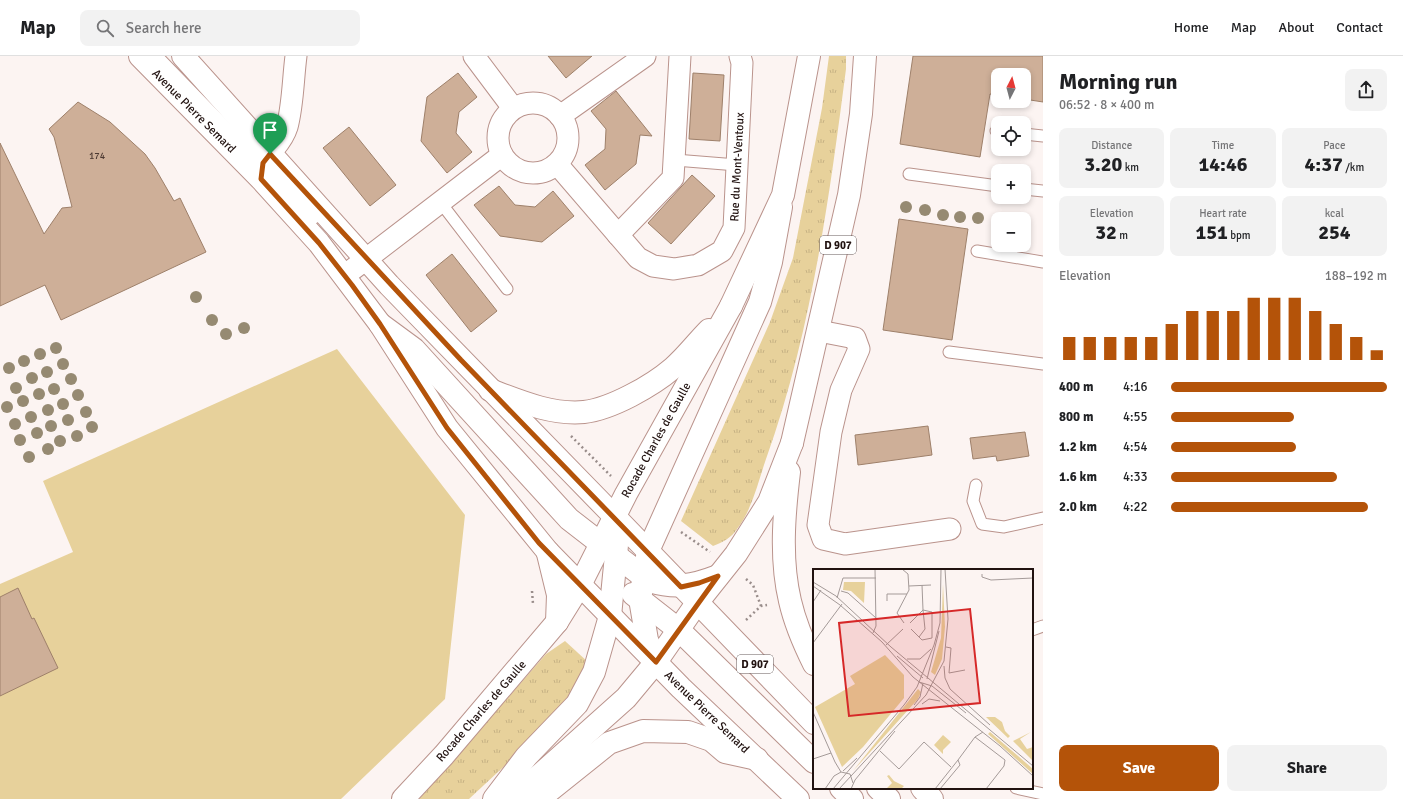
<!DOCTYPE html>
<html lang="en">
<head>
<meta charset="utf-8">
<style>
	:root { --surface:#fff; --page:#f2f2f2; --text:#202124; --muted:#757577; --line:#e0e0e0; --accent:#b45309 }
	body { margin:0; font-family:Signika,sans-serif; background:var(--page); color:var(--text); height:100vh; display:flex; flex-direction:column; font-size:15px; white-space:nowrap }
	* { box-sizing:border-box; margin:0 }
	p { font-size:13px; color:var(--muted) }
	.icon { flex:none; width:22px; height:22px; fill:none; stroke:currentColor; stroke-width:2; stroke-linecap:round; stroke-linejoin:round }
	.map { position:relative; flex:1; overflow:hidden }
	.side { display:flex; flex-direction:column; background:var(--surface); width:360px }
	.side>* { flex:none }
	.needle { width:26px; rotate:6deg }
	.controls { position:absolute; left:991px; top:12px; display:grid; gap:8px }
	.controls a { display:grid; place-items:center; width:40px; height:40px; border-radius:8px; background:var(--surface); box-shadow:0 2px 6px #0003; font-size:20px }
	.pin { position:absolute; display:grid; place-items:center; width:34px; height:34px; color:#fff; margin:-41px -17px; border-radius:50% 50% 50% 0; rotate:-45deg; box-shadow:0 0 4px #0007 }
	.pin .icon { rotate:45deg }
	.round { display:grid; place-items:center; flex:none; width:42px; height:42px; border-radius:8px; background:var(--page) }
	.overview { display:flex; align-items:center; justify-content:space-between; height:68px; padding:0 16px }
	h1 { font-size:22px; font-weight:800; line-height:30px }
	.stats { display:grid; grid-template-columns:repeat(3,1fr); gap:6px; height:68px; padding:4px 16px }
	.stats div { display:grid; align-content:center; border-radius:8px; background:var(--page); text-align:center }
	.stats b { font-size:20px; font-weight:800 }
	.stats small { font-size:11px; font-weight:400 }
	.stats p { font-size:11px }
	.chart { height:112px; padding:8px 16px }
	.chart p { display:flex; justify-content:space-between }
	.chart svg { width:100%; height:72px; margin-top:4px; stroke:var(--accent); stroke-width:6 }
	.action { display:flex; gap:8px; margin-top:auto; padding:8px 16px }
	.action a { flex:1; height:46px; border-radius:8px; background:var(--accent); color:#fff; font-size:16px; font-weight:800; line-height:46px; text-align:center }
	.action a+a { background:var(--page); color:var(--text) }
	ul { padding:0 16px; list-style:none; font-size:13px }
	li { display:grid; grid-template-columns:64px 48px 1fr; align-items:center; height:30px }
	li i { height:10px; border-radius:5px; background:var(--accent) }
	header { display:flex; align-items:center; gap:24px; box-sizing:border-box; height:56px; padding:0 20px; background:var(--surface); border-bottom:1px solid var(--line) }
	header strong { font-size:19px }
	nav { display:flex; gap:22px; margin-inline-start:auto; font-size:14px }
	.search { width:280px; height:36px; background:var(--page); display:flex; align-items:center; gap:10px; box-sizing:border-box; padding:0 14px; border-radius:8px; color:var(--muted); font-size:15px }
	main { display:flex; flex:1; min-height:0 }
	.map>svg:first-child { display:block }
	.grass { fill:url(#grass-tufts) }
	.garden { fill:#e7d19b }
	.building { fill:#ceaf98; stroke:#9e806a }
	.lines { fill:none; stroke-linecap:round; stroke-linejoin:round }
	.service-casing { stroke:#ba938c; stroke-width:13 }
	.minor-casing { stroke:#ba938c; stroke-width:23 }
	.secondary-casing { stroke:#ba938c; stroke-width:24 }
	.primary-casing { stroke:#ba938c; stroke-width:24 }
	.trunk-casing { stroke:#ba938c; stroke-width:24 }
	.path { stroke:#998d8b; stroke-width:2.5; stroke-dasharray:2 3; stroke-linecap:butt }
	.service { stroke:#fff; stroke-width:11 }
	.minor { stroke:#fff; stroke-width:21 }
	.secondary { stroke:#fff; stroke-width:22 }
	.primary { stroke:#fff; stroke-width:22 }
	.trunk { stroke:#fff; stroke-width:22 }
	.tree { fill:#968a72 }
	.route-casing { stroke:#fff; stroke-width:8 }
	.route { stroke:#b45309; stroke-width:5 }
	.labels { text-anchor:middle; stroke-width:3; stroke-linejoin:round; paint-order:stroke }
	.number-label { font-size:10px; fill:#4c3932 }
	.shield { fill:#fff; stroke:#645958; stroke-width:1 }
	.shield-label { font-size:11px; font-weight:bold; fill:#211210 }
	.street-label { font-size:12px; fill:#211210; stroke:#fff }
	.inset-road { fill:none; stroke:#a49a98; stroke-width:1 }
	.view { fill:#d62828; fill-opacity:0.15; stroke:#d62828; stroke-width:2 }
	.inset-edge { fill:none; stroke:#211210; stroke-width:2 }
</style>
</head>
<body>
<header>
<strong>Map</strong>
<div class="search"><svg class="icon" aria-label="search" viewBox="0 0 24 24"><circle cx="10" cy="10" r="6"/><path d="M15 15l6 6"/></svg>Search here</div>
<nav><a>Home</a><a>Map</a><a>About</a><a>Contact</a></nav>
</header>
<main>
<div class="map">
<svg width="1043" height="743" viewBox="0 0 1043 743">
	<defs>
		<pattern id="grass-tufts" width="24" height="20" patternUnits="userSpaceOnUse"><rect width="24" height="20" fill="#e7d19b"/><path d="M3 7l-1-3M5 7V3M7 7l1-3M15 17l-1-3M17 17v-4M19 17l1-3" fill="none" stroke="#c6b284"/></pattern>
	</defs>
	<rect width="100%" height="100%" fill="#fcf4f2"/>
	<g class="grass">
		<path d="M829,0H846V13C829,144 811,278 766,403C758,426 752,454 737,473C731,482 723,486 713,490L681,465L770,266L793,202L822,52Z"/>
		<polygon points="565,585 589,607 577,632 556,662 469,743 419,743 546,598"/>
	</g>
	<polygon class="garden" points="337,293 465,459 445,643 341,743 0,743 0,528 73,496 43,425"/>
	<g class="building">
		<polygon points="548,0 592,0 566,22"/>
		<polygon points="913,0 1043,0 1043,46 1024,43 1024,19 998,19 998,39 990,38 980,101 900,88"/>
		<polygon points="458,17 477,41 459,56 456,77 472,96 447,117 421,85 427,41"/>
		<polygon points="693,17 724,19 720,85 689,83"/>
		<polygon points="616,35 652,80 640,79 636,108 605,134 585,109 605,93 606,73 591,55"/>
		<polygon points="78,46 110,66 145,98 155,112 174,145 180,142 206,196 61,264 45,229 0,250 0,87 44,178 62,152 72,151 54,81 49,73"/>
		<polygon points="349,71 396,129 370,150 323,92"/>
		<polygon points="692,119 715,140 671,188 648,167"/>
		<polygon points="499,130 515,149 535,151 553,135 574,160 542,186 500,180 474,149"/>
		<polygon points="899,163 968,173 952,284 883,274"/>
		<polygon points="452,198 497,255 471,276 426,219"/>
		<polygon points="928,370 932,399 858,409 855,379"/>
		<polygon points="1025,376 1029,400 997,405 996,400 973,403 970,382"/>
		<polygon points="18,532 32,563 34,562 58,612 0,640 0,541"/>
	</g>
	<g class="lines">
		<g class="service-casing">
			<g id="service">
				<polyline points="157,0 314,162"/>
				<polyline points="996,75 998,75"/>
				<polyline points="1024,78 1043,80"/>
				<polyline points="675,104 737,109"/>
				<polyline points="909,118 998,130"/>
				<polyline points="1024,133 1043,135"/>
				<polyline points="441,147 507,233"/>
				<polyline points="977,195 1043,206"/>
				<polyline points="949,296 1043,308"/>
				<polyline points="976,429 973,445 982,468 1004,471 1043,462"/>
				<polyline points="1032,574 1043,570"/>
				<polyline points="1016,732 1043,738"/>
			</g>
		</g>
		<g class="minor-casing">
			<g id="minor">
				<polyline points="474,0 513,52"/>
				<circle cx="533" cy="82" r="35"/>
				<polyline points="560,60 645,0"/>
				<polyline points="557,108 638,202 653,210 674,213 698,209 722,195 734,172 742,7 740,0"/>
				<path d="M261,123C261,97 280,94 287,71C293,49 293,23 296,0"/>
				<polyline points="618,179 673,122 680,0"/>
				<polyline points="344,220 502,99"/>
				<polyline points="819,275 855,282 859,293 841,334 831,376 818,469 823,483 845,488 950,473"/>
			</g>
		</g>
		<g class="secondary-casing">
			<g id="secondary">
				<polyline points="140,0 261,123 319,187 380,268 447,372 548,496"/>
				<polyline points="183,0 389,229 614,460"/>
			</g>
		</g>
		<g class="primary-casing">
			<g id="primary">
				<path d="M380,268L414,293L569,463L649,525C676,533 692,530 718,520"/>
				<path d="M490,334C519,345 551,359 584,356C611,353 652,330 673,312C686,301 697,286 709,274"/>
				<path d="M789,416C784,458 780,503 790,545C795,567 804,588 814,608"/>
				<polyline points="614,460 814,667"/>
				<polyline points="548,496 681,632 798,743"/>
				<polyline points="548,498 558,539 557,566"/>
				<polyline points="633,538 679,574 814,706"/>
				<polyline points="656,606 647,584 640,543 648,495 760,246 771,206 781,151"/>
				<polyline points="841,732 852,743"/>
				<polyline points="878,732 889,743"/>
				<polyline points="922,732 932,743"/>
				<polyline points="403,743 444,699 557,566 580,529 626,438 731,250"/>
				<polyline points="494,743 526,701 577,648 594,616 610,560 617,489"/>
				<polyline points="513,743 626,642 656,606 697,547 736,498 769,446 792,387"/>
				<polyline points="539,743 609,687 643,675 688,676 711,684 725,696 757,703"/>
			</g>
		</g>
		<g class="trunk-casing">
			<g id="trunk">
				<polyline points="731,250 783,139 809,0"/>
				<polyline points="792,387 849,139 861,58 865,0"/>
			</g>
		</g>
		<g class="path">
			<polyline points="571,380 611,420"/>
			<polyline points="681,476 710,496"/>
			<polyline points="746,523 753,529 761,550"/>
			<polyline points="532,535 533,548"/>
			<polyline points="746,564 761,550 767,549"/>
		</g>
		<use href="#service" class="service"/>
		<use href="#minor" class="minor"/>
		<use href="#secondary" class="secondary"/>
		<use href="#primary" class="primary"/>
		<use href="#trunk" class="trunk"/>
	</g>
	<g class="tree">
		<circle cx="906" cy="151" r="6"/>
		<circle cx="925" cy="154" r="6"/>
		<circle cx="943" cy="159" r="6"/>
		<circle cx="960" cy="161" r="6"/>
		<circle cx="978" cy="162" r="6"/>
		<circle cx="196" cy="241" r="6"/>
		<circle cx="212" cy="264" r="6"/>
		<circle cx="244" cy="272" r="6"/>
		<circle cx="226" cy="278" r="6"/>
		<circle cx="56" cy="292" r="6"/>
		<circle cx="40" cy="298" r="6"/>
		<circle cx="24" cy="305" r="6"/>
		<circle cx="63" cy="308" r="6"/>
		<circle cx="9" cy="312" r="6"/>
		<circle cx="47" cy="316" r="6"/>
		<circle cx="32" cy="322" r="6"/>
		<circle cx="71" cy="323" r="6"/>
		<circle cx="16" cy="332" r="6"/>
		<circle cx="54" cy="333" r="6"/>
		<circle cx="39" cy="338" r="6"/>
		<circle cx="78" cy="339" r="6"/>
		<circle cx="23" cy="345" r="6"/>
		<circle cx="63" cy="348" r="6"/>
		<circle cx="7" cy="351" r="6"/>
		<circle cx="48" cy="354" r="6"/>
		<circle cx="86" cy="356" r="6"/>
		<circle cx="31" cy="361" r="6"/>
		<circle cx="68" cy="364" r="6"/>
		<circle cx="15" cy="368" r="6"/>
		<circle cx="51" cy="370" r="6"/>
		<circle cx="92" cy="371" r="6"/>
		<circle cx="37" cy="377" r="6"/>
		<circle cx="77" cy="380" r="6"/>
		<circle cx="20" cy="384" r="6"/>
		<circle cx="60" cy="385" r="6"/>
		<circle cx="48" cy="393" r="6"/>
		<circle cx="29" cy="401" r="6"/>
	</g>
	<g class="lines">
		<g class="route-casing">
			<polygon id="route" points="270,98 461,304 681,531 699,527 718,520 656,606 539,487 447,372 380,268 352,229 319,187 261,123 263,107"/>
		</g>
		<use href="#route" class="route"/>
	</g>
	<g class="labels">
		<g class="number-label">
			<text x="97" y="103">174</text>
		</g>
		<g class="shield">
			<rect x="820" y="180" width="36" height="18" rx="3"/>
			<rect x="737" y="599" width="36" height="18" rx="3"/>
		</g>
		<g class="shield-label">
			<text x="838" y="193">D 907</text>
			<text x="755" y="612">D 907</text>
		</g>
		<g class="street-label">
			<text transform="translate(194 55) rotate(45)" y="4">Avenue Pierre Semard</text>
			<text transform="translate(737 111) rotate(-87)" y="4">Rue du Mont-Ventoux</text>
			<text transform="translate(656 384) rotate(-61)" y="4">Rocade Charles de Gaulle</text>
			<text transform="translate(481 655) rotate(-49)" y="4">Rocade Charles de Gaulle</text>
			<text transform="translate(707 656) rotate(44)" y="4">Avenue Pierre Semard</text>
		</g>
	</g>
	<g transform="translate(813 513)">
		<rect width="220" height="220" fill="#fcf4f2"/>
		<path d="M31,13H52L51,34L38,22L30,21ZM130,15L132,58L129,90L122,106L118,103L128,69ZM105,120L108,123L105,130L40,202ZM173,148H182L189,153L192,162L197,167L195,169ZM218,163L207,170L214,180L220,178V192L200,172ZM76,206L81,212L91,217L88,220H73L79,214L74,207Z" fill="#e7d19b"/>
		<path d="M72,86L91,106V129L50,178L29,198L2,138L42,115L37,107ZM177,163L220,200V205L175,165ZM130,166L138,173L130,181V185L121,176Z" fill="#e7d19b"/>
		<path class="inset-road" d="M89,0L95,5L96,21L84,44L91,54M169,5V8L178,11L220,9M0,13L23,27L78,78L220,197M0,17L27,36L69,73L100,108L187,177L220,207M96,17L118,16M28,22L35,24L63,49M24,29L30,9H63M74,32V25H94M0,33L8,21M97,54L110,41L109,16M98,60L109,71L119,69V43L110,41L112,60L106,68M60,64L63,57L62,0M0,74L29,35M73,76L90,60M121,76L127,54L128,0M133,78L138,79L136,104L152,101M84,87L110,109M94,90H107L118,80M131,92L135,50L132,0M131,97L132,109L137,120L177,156M114,110L126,62M106,113L119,117L153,144M109,135L116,130L127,132M101,136L107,128L110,114M0,143L22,193L28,203M162,168L192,191L191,197L173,220M67,182L86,200L111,173L138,198M0,190L18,184M30,202L44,189M12,220L21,207L28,203L37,205L40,214M20,220L91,136L104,118L121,76M26,220L113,126L131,92M38,220L42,211L82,162M122,220L145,191M127,220L147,196L145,191L162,168L170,163"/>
		<path class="view" d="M157,40L167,134L36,147L26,54Z"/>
		<rect width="220" height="220" class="inset-edge"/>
	</g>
</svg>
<div class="controls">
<a><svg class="needle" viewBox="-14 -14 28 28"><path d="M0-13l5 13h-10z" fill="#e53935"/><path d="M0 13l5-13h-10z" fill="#757577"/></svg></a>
<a><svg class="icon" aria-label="locate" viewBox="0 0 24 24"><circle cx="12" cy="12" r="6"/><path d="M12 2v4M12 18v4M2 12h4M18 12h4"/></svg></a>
<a>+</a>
<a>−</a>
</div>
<div class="pin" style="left:270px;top:98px;background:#1e9e55"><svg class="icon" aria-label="arrive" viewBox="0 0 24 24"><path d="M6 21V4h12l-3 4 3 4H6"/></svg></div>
</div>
<section class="side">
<div class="overview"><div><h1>Morning run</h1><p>06:52 · 8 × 400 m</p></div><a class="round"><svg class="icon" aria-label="share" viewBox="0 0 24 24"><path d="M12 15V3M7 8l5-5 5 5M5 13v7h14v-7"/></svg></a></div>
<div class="stats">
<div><p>Distance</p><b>3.20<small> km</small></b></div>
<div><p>Time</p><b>14:46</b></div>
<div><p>Pace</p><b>4:37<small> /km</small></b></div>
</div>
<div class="stats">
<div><p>Elevation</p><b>32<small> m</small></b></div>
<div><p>Heart rate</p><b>151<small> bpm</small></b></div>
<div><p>kcal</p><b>254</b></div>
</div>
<div class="chart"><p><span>Elevation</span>188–192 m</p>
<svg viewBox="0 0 160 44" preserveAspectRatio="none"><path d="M5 44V30M15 44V30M25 44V30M35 44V30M45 44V30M55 44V22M65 44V14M75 44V14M85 44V14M95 44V6M105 44V6M115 44V6M125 44V14M135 44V22M145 44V30M155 44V38"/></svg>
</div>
<ul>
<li><b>400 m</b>4:16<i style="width:100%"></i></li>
<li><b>800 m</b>4:55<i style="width:57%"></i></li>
<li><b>1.2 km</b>4:54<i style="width:58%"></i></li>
<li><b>1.6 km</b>4:33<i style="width:77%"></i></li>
<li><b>2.0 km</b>4:22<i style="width:91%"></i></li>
</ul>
<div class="action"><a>Save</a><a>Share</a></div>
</section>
</main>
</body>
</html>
